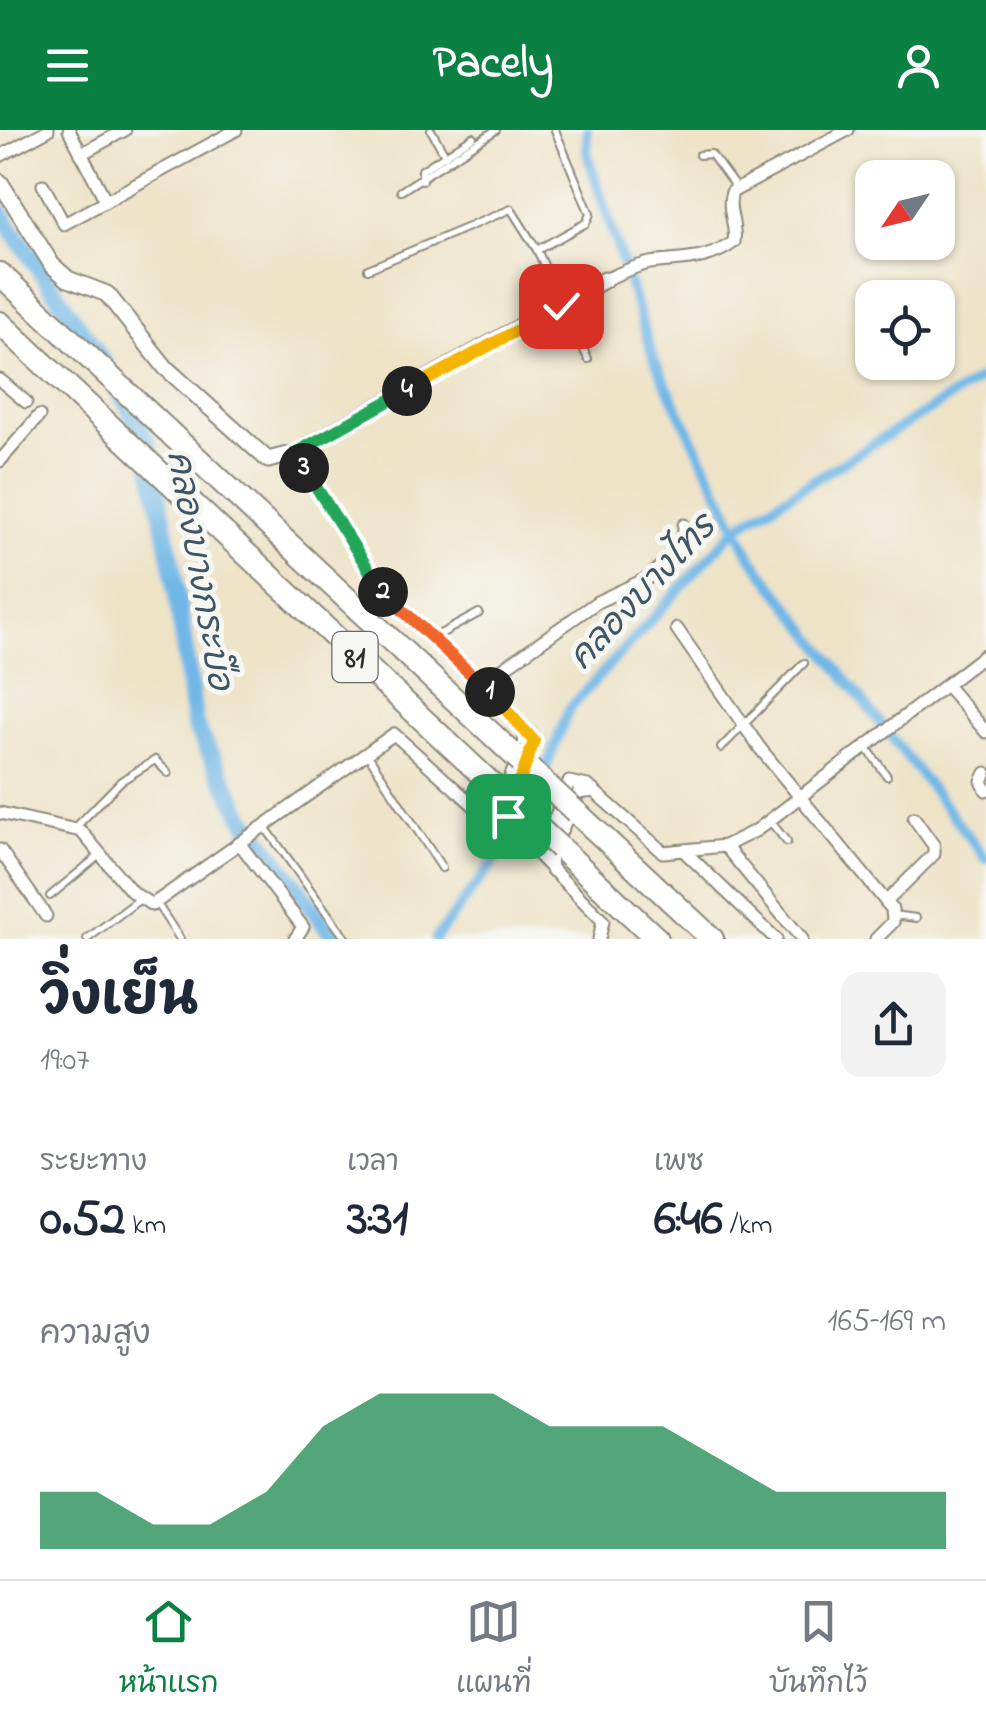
<!DOCTYPE html>
<html lang="th">
<head>
<meta charset="utf-8">
<style>
	:root { --surface:#fff; --page:#f2f2f3; --text:#1f2937; --muted:#747a83; --line:#e0e1e3; --accent:#0b8043 }
	body { margin:0; font-family:"Indie Flower","Playpen Sans Thai",sans-serif; background:var(--page); color:var(--text); height:100vh; display:flex; flex-direction:column; font-size:38px; white-space:nowrap }
	* { box-sizing:border-box; margin:0 }
	p { font-size:32px; color:var(--muted) }
	.icon { flex:none; width:55px; height:55px; fill:none; stroke:currentColor; stroke-width:2; stroke-linecap:round; stroke-linejoin:round }
	.map { position:relative; height:809px; overflow:hidden }
	.details { display:flex; flex-direction:column; background:var(--surface); flex:1 }
	.details>* { flex:none }
	.needle { width:65px; rotate:235deg }
	.buttons { position:absolute; left:855px; top:30px; display:grid; gap:20px }
	.buttons a { display:grid; place-items:center; width:100px; height:100px; border-radius:20px; background:var(--surface); box-shadow:0 2px 8px #0004; font-size:50px }
	.pin { position:absolute; display:grid; place-items:center; width:85px; height:85px; color:#fff; margin:-42px; border-radius:20px; box-shadow:0 5px 15px #0006 }
	.km { position:absolute; width:50px; height:50px; margin:-25px; border-radius:50%; background:#222; color:#fff; font-size:28px; line-height:50px; text-align:center }
	.round { display:grid; place-items:center; flex:none; width:105px; height:105px; border-radius:20px; background:var(--page) }
	.summary { display:flex; align-items:center; justify-content:space-between; height:170px; padding:0 40px }
	h1 { font-size:55px; font-weight:700; line-height:75px }
	.figures { display:grid; grid-template-columns:repeat(3,1fr); gap:15px; height:170px; padding:10px 40px }
	.figures div { display:grid; align-content:center }
	.figures b { font-size:50px; font-weight:700 }
	.figures small { font-size:28px; font-weight:400 }
	.figures p { font-size:28px }
	.chart { height:280px; padding:20px 40px }
	.chart p { display:flex; justify-content:space-between }
	.chart svg { width:100%; height:180px; margin-top:10px; fill:var(--accent); opacity:.7 }
	header { display:flex; justify-content:space-between; align-items:center; height:130px; padding:0 40px; background:var(--accent); color:#fff; font-size:45px; font-weight:700 }
	.dock { display:flex; justify-content:space-around; align-items:center; height:140px; border-top:2px solid var(--line); background:var(--surface); font-size:28px; color:var(--muted) }
	.dock a { display:grid; justify-items:center; gap:5px }
	.dock .selected { color:var(--accent) }
	.map>svg:first-child { display:block }
	.lines { fill:none; stroke-linecap:round; stroke-linejoin:round }
	.canal { stroke:#6fb7e7; stroke-width:10 }
	.river { stroke:#6fb7e7; stroke-width:18 }
	.service-casing { stroke:#8c8779; stroke-width:10 }
	.minor-casing { stroke:#8c8779; stroke-width:15 }
	.tertiary-casing { stroke:#8c8779; stroke-width:19 }
	.motorway-casing { stroke:#8c8779; stroke-width:26 }
	.service { stroke:#fff; stroke-width:6 }
	.minor { stroke:#fff; stroke-width:11 }
	.tertiary { stroke:#fff; stroke-width:15 }
	.motorway { stroke:#fff; stroke-width:22 }
	.motorway-bridge-casing { stroke:#8c8779; stroke-width:26; stroke-linecap:butt }
	.motorway-bridge { stroke:#fff; stroke-width:22 }
	.split-1-casing { stroke:#fff; stroke-width:20 }
	.split-2-casing { stroke:#fff; stroke-width:20 }
	.split-3-casing { stroke:#fff; stroke-width:20 }
	.split-4-casing { stroke:#fff; stroke-width:20 }
	.split-5-casing { stroke:#fff; stroke-width:20 }
	.split-1 { stroke:#f5b400; stroke-width:12 }
	.split-2 { stroke:#f0652b; stroke-width:12 }
	.split-3 { stroke:#22a559; stroke-width:12 }
	.split-4 { stroke:#22a559; stroke-width:12 }
	.split-5 { stroke:#f5b400; stroke-width:12 }
	.labels { text-anchor:middle; stroke-width:10; stroke-linejoin:round; paint-order:stroke }
	.shield { fill:#f6f6f2; stroke:#686867; stroke-width:2.5 }
	.shield-label { font-size:30px; font-weight:bold; fill:#2b2b2b }
	.water-label { font-size:35px; font-style:italic; fill:#3f5563; stroke:#f6f6f2 }
</style>
</head>
<body>
<header><svg class="icon" aria-label="menu" viewBox="0 0 24 24"><path d="M4 6h16M4 12h16M4 18h16"/></svg>Pacely<svg class="icon" aria-label="person" viewBox="0 0 24 24"><circle cx="12" cy="8" r="4"/><path d="M4 21q1-7 8-7t8 7"/></svg></header>
<div class="map">
<svg width="986" height="809" viewBox="0 0 986 809">
	<rect width="100%" height="100%" fill="#f6f6f2"/>
	<filter id="ink" filterUnits="userSpaceOnUse"><feTurbulence type="fractalNoise" baseFrequency=".01" numOctaves="2"/><feDisplacementMap in="SourceGraphic" scale="20" xChannelSelector="R" yChannelSelector="G"/><feConvolveMatrix kernelMatrix="1 2 1 2 8 2 1 2 1" color-interpolation-filters="sRGB"/></filter>
	<filter id="wash" filterUnits="userSpaceOnUse"><feTurbulence type="fractalNoise" baseFrequency=".0048" numOctaves="4" result="noise"/><feDisplacementMap in="SourceGraphic" scale="40" xChannelSelector="R" yChannelSelector="G"/><feGaussianBlur stdDeviation="2.25" result="paint"/><feColorMatrix in="noise" values="0 0 0 0 0 0 0 0 0 0 0 0 0 0 0 0 0 1.4 0 .05"/><feComposite in="paint" operator="in"/></filter>
	<g filter="url(#wash)">
		<rect width="100%" height="100%" fill="#eee3c7"/>
		<g class="lines">
			<g class="canal">
				<polyline points="587,0 587,23 654,230 751,427 986,729"/>
				<polyline points="435,809 526,690 569,579 737,397 986,245"/>
			</g>
			<g class="river">
				<polyline points="0,82 106,236"/>
				<polyline points="121,264 147,311 173,437 195,595 244,688 336,809"/>
			</g>
		</g>
	</g>
	<g filter="url(#ink)">
		<g class="lines">
			<g class="service-casing">
				<g id="service">
					<polyline points="431,0 445,25"/>
					<polyline points="699,25 711,24 736,58"/>
					<polyline points="422,50 422,40 473,7"/>
					<polyline points="401,61 496,0"/>
					<polyline points="537,120 586,93 590,84 555,0"/>
					<polyline points="368,139 511,79 537,120 588,229"/>
					<polyline points="433,508 479,483"/>
					<polyline points="721,618 804,533"/>
					<polyline points="867,618 887,646"/>
					<polyline points="366,622 442,738"/>
					<polyline points="770,691 787,712"/>
					<polyline points="265,697 346,809"/>
					<polyline points="75,698 121,651 155,630 168,643"/>
					<polyline points="50,766 101,724"/>
					<polyline points="157,774 180,809"/>
					<polyline points="894,785 916,788"/>
					<polyline points="87,809 140,769"/>
				</g>
			</g>
			<g class="minor-casing">
				<g id="minor">
					<polyline points="69,0 106,71"/>
					<polyline points="81,24 125,0"/>
					<polyline points="0,26 48,0"/>
					<polyline points="43,55 64,94 236,0"/>
					<path d="M604,150C619,144 634,136 650,133C680,129 707,132 734,112C737,95 726,79 732,62L848,0"/>
					<polyline points="0,250 26,272"/>
					<polyline points="0,331 39,286"/>
					<polyline points="677,499 759,617 892,779 893,792 876,809"/>
					<polyline points="481,554 597,472 648,448 684,415 684,395"/>
					<polyline points="946,555 986,602"/>
					<polyline points="986,643 982,651 986,660"/>
					<polyline points="0,683 81,701 132,762 152,775 394,604 491,691 505,690 533,619 531,604 380,458 295,323"/>
					<polyline points="485,686 496,682 525,612 523,596"/>
					<polyline points="240,714 303,797 295,809"/>
					<polyline points="725,716 802,809"/>
					<polyline points="0,720 46,786"/>
					<polyline points="686,723 776,809"/>
					<polyline points="551,740 550,726 578,663 594,661"/>
					<polyline points="886,772 934,724 934,716 914,688"/>
					<polyline points="599,809 603,791 540,727 569,652 588,656 663,722 725,716 757,700 986,524"/>
				</g>
			</g>
			<g class="tertiary-casing">
				<polyline id="tertiary" points="0,52 52,135 68,149 107,164 166,238 268,330 295,323 604,150"/>
			</g>
			<g class="motorway-casing">
				<g id="motorway">
					<polyline points="0,144 513,624"/>
					<polyline points="0,193 498,660"/>
					<polyline points="576,682 712,809"/>
					<polyline points="560,718 657,809"/>
				</g>
			</g>
			<use href="#service" class="service"/>
			<use href="#minor" class="minor"/>
			<use href="#tertiary" class="tertiary"/>
			<use href="#motorway" class="motorway"/>
			<g class="motorway-bridge-casing">
				<g id="motorway-bridge">
					<polyline points="513,624 576,682"/>
					<polyline points="498,660 560,718"/>
				</g>
			</g>
			<use href="#motorway-bridge" class="motorway-bridge"/>
		</g>
	</g>
	<g class="lines" filter="url(#ink)">
		<g class="split-1-casing">
			<polyline id="split-1" points="490,562 534,611 508,686"/>
		</g>
		<g class="split-2-casing">
			<polyline id="split-2" points="383,462 490,562"/>
		</g>
		<g class="split-3-casing">
			<polyline id="split-3" points="304,338 383,462"/>
		</g>
		<g class="split-4-casing">
			<polyline id="split-4" points="304,338 295,323 407,261"/>
		</g>
		<g class="split-5-casing">
			<polyline id="split-5" points="407,261 561,176"/>
		</g>
		<use href="#split-1" class="split-1"/>
		<use href="#split-2" class="split-2"/>
		<use href="#split-3" class="split-3"/>
		<use href="#split-4" class="split-4"/>
		<use href="#split-5" class="split-5"/>
	</g>
	<g class="labels">
		<rect class="shield" x="332.5" y="502" width="45" height="50" rx="8"/>
		<g class="shield-label">
			<text x="355" y="537">81</text>
		</g>
		<g class="water-label">
			<text transform="translate(201 440) rotate(80)" y="12">คลองบางกระบือ</text>
			<text transform="translate(641 461) rotate(-47)" y="12">คลองบางไทร</text>
		</g>
	</g>
</svg>
<div class="buttons">
<a><svg class="needle" viewBox="-14 -14 28 28"><path d="M0-13l5 13h-10z" fill="#e53935"/><path d="M0 13l5-13h-10z" fill="#747a83"/></svg></a>
<a><svg class="icon" aria-label="locate" viewBox="0 0 24 24"><circle cx="12" cy="12" r="6"/><path d="M12 2v4M12 18v4M2 12h4M18 12h4"/></svg></a>
</div>
<div class="pin" style="left:508px;top:686px;background:#1e9e55"><svg class="icon" aria-label="arrive" viewBox="0 0 24 24"><path d="M6 21V4h12l-3 4 3 4H6"/></svg></div>
<div class="pin" style="left:561px;top:176px;background:#d93025"><svg class="icon" aria-label="check" viewBox="0 0 24 24"><path d="M5 12l5 5 9-10"/></svg></div>
<b class="km" style="left:490px;top:562px">1</b>
<b class="km" style="left:383px;top:462px">2</b>
<b class="km" style="left:304px;top:338px">3</b>
<b class="km" style="left:407px;top:261px">4</b>
</div>
<section class="details">
<div class="summary"><div><h1>วิ่งเย็น</h1><p>19:07</p></div><a class="round"><svg class="icon" aria-label="share" viewBox="0 0 24 24"><path d="M12 15V3M7 8l5-5 5 5M5 13v7h14v-7"/></svg></a></div>
<div class="figures">
<div><p>ระยะทาง</p><b>0.52<small> km</small></b></div>
<div><p>เวลา</p><b>3:31</b></div>
<div><p>เพซ</p><b>6:46<small> /km</small></b></div>
</div>
<div class="chart"><p><span>ความสูง</span>165–169 m</p>
<svg viewBox="0 0 160 44" preserveAspectRatio="none"><path d="M0 44V30L10 30L20 38L30 38L40 30L50 14L60 6L70 6L80 6L90 14L100 14L110 14L120 22L130 30L140 30L150 30L160 30V44z"/></svg>
</div>
</section>
<nav class="dock">
<a class="selected"><svg class="icon" aria-label="home" viewBox="0 0 24 24"><path d="M3 11l9-7 9 7M6 9v11h12V9"/></svg>หน้าแรก</a>
<a><svg class="icon" aria-label="map" viewBox="0 0 24 24"><path d="M3 6l6-2 6 2 6-2v14l-6 2-6-2-6 2zM9 4v14M15 6v14"/></svg>แผนที่</a>
<a><svg class="icon" aria-label="saved" viewBox="0 0 24 24"><path d="M7 4h10v16l-5-4-5 4z"/></svg>บันทึกไว้</a>
</nav>
</body>
</html>
